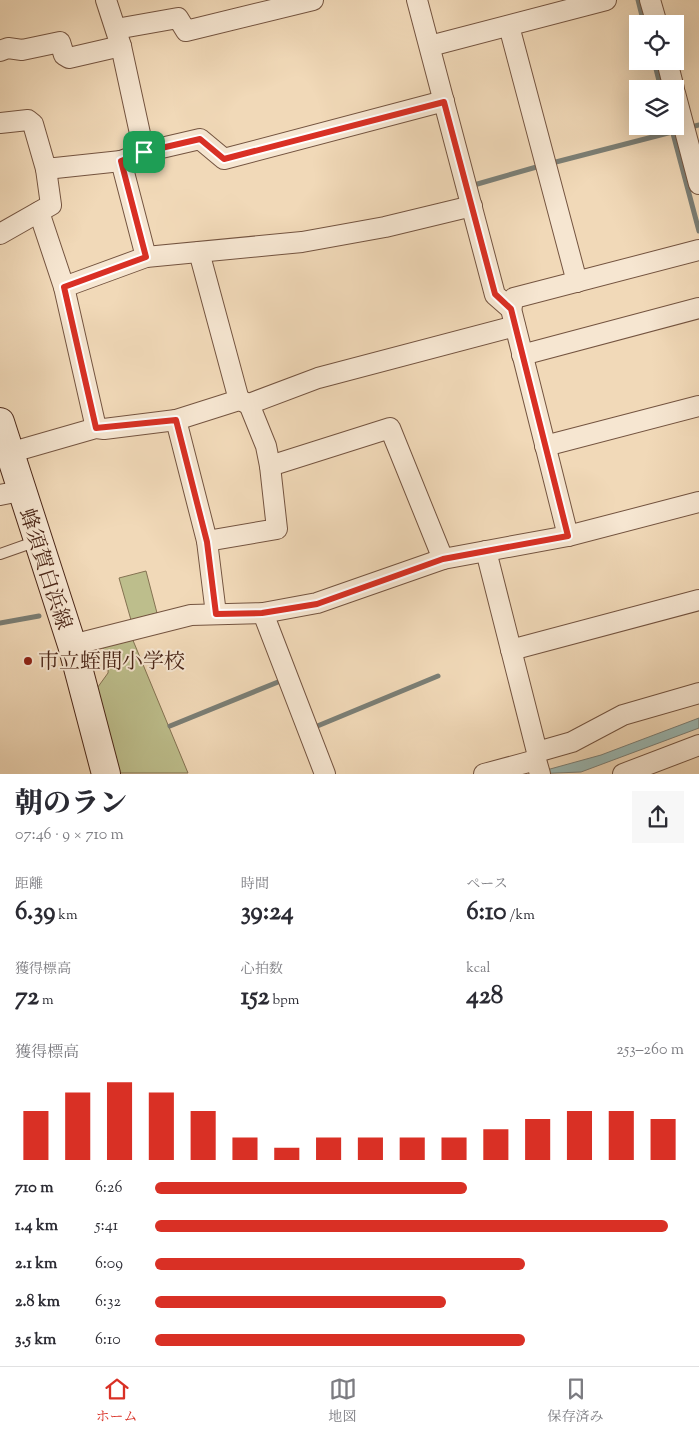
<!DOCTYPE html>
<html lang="ja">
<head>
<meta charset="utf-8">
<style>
	:root { --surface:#fff; --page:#f7f7f7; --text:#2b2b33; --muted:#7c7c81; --line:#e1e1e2; --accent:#d93025 }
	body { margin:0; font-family:"Sorts Mill Goudy","Noto Serif JP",serif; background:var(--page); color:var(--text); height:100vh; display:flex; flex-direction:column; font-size:19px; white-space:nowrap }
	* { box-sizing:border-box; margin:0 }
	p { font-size:16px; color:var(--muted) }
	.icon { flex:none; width:28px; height:28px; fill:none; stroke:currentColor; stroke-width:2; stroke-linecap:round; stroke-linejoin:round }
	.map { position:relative; height:774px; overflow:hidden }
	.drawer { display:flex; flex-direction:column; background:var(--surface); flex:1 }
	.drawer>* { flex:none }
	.buttons { position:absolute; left:629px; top:15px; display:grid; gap:10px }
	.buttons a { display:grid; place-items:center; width:55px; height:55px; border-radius:0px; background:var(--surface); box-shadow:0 5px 20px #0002; font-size:25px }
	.pin { position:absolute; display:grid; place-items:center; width:42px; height:42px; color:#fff; margin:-21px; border-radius:10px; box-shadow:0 2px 8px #0006 }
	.round { display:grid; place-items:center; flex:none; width:52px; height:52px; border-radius:0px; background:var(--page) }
	.head { display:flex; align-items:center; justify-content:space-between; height:85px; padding:0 15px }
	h1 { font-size:28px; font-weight:800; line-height:38px }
	.stats { display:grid; grid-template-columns:repeat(3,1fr); gap:8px; height:85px; padding:5px 15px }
	.stats div { display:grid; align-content:center }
	.stats b { font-size:25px; font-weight:800 }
	.stats small { font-size:14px; font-weight:400 }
	.stats p { font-size:14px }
	.chart { height:140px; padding:10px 15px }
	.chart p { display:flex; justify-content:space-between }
	.chart svg { width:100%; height:90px; margin-top:5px; stroke:var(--accent); stroke-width:6 }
	ul { padding:0 15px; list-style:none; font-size:16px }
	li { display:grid; grid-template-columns:80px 60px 1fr; align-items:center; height:38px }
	li i { height:12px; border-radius:6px; background:var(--accent) }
	.dock { display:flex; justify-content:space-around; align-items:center; height:70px; border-top:1px solid var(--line); background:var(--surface); font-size:14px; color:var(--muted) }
	.dock a { display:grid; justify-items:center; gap:2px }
	.dock .current { color:var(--accent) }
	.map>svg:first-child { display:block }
	.green { fill:#bdbe8c; stroke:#847252 }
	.water { fill:#9bb9b4; stroke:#7b7f76 }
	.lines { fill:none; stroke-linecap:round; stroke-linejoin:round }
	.stream { stroke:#7b7f76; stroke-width:5 }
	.service-casing { stroke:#745440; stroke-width:12 }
	.minor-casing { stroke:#745440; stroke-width:22 }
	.secondary-casing { stroke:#4b2718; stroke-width:30 }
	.service { stroke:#f6e6d1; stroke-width:10 }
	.minor { stroke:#f6e6d1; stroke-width:20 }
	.secondary { stroke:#f6e6d1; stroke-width:28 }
	.route-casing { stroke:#fff; stroke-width:10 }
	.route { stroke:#d93025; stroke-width:6 }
	.poi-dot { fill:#8f2418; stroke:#f6e6d1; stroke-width:2 }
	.labels { text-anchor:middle; stroke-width:4; stroke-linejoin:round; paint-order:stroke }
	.street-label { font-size:21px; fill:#4b2718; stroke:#f6e6d1 }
	.poi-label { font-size:21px; fill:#4b2718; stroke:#f6e6d1; text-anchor:start }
</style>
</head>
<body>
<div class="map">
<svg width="699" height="774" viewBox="0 0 699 774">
	<rect width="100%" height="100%" fill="#f1d9b8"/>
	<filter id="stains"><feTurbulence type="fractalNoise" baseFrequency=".004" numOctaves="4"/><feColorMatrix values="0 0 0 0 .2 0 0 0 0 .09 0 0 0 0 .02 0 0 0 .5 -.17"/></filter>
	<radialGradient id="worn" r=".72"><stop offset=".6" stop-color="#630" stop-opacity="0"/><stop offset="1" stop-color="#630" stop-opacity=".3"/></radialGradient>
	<g class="green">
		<polygon points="146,571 157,613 131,620 119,578"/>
		<polygon points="132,638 188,773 119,773 95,691 108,673 109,656 101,646"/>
	</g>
	<polygon class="water" points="699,718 699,728 581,772 532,774 601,755"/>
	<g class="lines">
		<g class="stream">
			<polyline points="638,0 644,24"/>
			<polyline points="654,61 661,89"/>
			<polyline points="671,126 699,231"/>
			<polyline points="691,127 699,125"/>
			<polyline points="552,163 672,132"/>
			<polyline points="474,185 540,166"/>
			<polyline points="0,623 39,616"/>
			<polyline points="313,724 315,727 438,676"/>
			<polyline points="170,726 283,680"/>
		</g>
		<g class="service-casing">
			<polyline id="service" points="0,554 37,541"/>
		</g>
		<g class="minor-casing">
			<g id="minor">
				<polyline points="106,0 121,46 144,152 121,161 146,257"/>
				<polyline points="417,0 495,295 511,309 568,536"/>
				<polyline points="650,0 657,24"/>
				<polyline points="509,26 577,282"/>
				<polyline points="116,29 178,18 186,31 313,0"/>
				<polyline points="430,46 606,0"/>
				<polyline points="0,51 8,48 22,50 60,42 64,55 69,58 121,46"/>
				<polyline points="667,61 674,89"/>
				<polyline points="675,93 699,184"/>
				<polyline points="0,123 28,120 33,124 46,169 121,161"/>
				<polyline points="144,152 200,139 224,159 444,101"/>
				<polyline points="39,212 64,287"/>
				<polyline points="0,234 51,205 46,169"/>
				<polyline points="199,252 239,400"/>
				<polyline points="511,309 514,298 699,250"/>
				<polyline points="522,355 699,308"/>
				<polyline points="176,420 207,541 216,614"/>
				<polyline points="96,428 64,287 146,257 302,242 385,227 472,206"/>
				<polyline points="545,446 699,406"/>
				<polyline points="9,453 96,428 104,429 176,420 239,400 249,404 318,378 515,326"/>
				<polyline points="270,466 390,428 443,559"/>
				<polyline points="0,495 20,491"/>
				<polyline points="207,541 277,529 270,466 266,446 249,404"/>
				<polyline points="486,551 537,752 536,760 540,774"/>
				<polyline points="263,613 325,774"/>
				<polyline points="72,645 191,615 263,613 317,603 443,559 568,536 699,502"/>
				<polyline points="511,650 699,600"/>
				<polyline points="537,752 572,742 623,715 699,693"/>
				<polyline points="484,774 536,760"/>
				<polyline points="623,774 699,745"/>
			</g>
		</g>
		<g class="secondary-casing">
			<polyline id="secondary" points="0,422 72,645 106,774"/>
		</g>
		<use href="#service" class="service"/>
		<use href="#minor" class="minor"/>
		<use href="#secondary" class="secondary"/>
	</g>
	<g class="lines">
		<g class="route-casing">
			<polygon id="route" points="444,102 495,294 511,309 568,536 443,559 317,604 262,613 216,614 207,542 176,420 96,428 64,287 146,257 121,161 144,152 200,139 224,159"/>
		</g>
		<use href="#route" class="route"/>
	</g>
	<circle class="poi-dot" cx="28" cy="661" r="5"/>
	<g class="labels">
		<g class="street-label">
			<text transform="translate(46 569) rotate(72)" y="7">蜂須賀白浜線</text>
		</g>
		<g class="poi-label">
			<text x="38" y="668">市立蛭間小学校</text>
		</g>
	</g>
	<rect width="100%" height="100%" filter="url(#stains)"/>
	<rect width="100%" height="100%" fill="url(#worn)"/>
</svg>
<div class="buttons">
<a><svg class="icon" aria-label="locate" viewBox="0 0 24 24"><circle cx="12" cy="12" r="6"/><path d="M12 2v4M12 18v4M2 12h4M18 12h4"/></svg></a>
<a><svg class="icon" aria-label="layers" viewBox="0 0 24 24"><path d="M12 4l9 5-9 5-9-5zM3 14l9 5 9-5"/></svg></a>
</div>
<div class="pin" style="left:144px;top:152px;background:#1e9e55"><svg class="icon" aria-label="arrive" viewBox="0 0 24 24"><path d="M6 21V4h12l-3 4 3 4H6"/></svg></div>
</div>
<section class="drawer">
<div class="head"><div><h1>朝のラン</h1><p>07:46 · 9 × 710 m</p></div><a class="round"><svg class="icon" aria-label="share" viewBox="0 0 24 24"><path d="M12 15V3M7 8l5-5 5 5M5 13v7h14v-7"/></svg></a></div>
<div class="stats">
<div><p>距離</p><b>6.39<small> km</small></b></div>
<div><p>時間</p><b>39:24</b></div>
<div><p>ペース</p><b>6:10<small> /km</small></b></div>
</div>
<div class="stats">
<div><p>獲得標高</p><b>72<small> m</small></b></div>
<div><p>心拍数</p><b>152<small> bpm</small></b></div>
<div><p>kcal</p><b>428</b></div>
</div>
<div class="chart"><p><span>獲得標高</span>253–260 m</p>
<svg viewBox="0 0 160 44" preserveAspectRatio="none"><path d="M5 44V20M15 44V11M25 44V6M35 44V11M45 44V20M55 44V33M65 44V38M75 44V33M85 44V33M95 44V33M105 44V33M115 44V29M125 44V24M135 44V20M145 44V20M155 44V24"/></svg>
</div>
<ul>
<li><b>710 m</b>6:26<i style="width:59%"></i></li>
<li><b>1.4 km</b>5:41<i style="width:97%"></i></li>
<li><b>2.1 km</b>6:09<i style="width:70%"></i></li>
<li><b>2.8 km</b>6:32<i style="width:55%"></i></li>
<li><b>3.5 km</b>6:10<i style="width:70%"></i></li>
</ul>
</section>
<nav class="dock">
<a class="current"><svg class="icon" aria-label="home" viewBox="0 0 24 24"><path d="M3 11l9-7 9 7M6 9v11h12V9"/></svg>ホーム</a>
<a><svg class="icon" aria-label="map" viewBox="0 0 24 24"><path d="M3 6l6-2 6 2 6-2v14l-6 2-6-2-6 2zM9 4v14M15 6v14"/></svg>地図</a>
<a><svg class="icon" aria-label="saved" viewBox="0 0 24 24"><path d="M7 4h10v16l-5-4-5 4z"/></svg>保存済み</a>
</nav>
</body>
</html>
